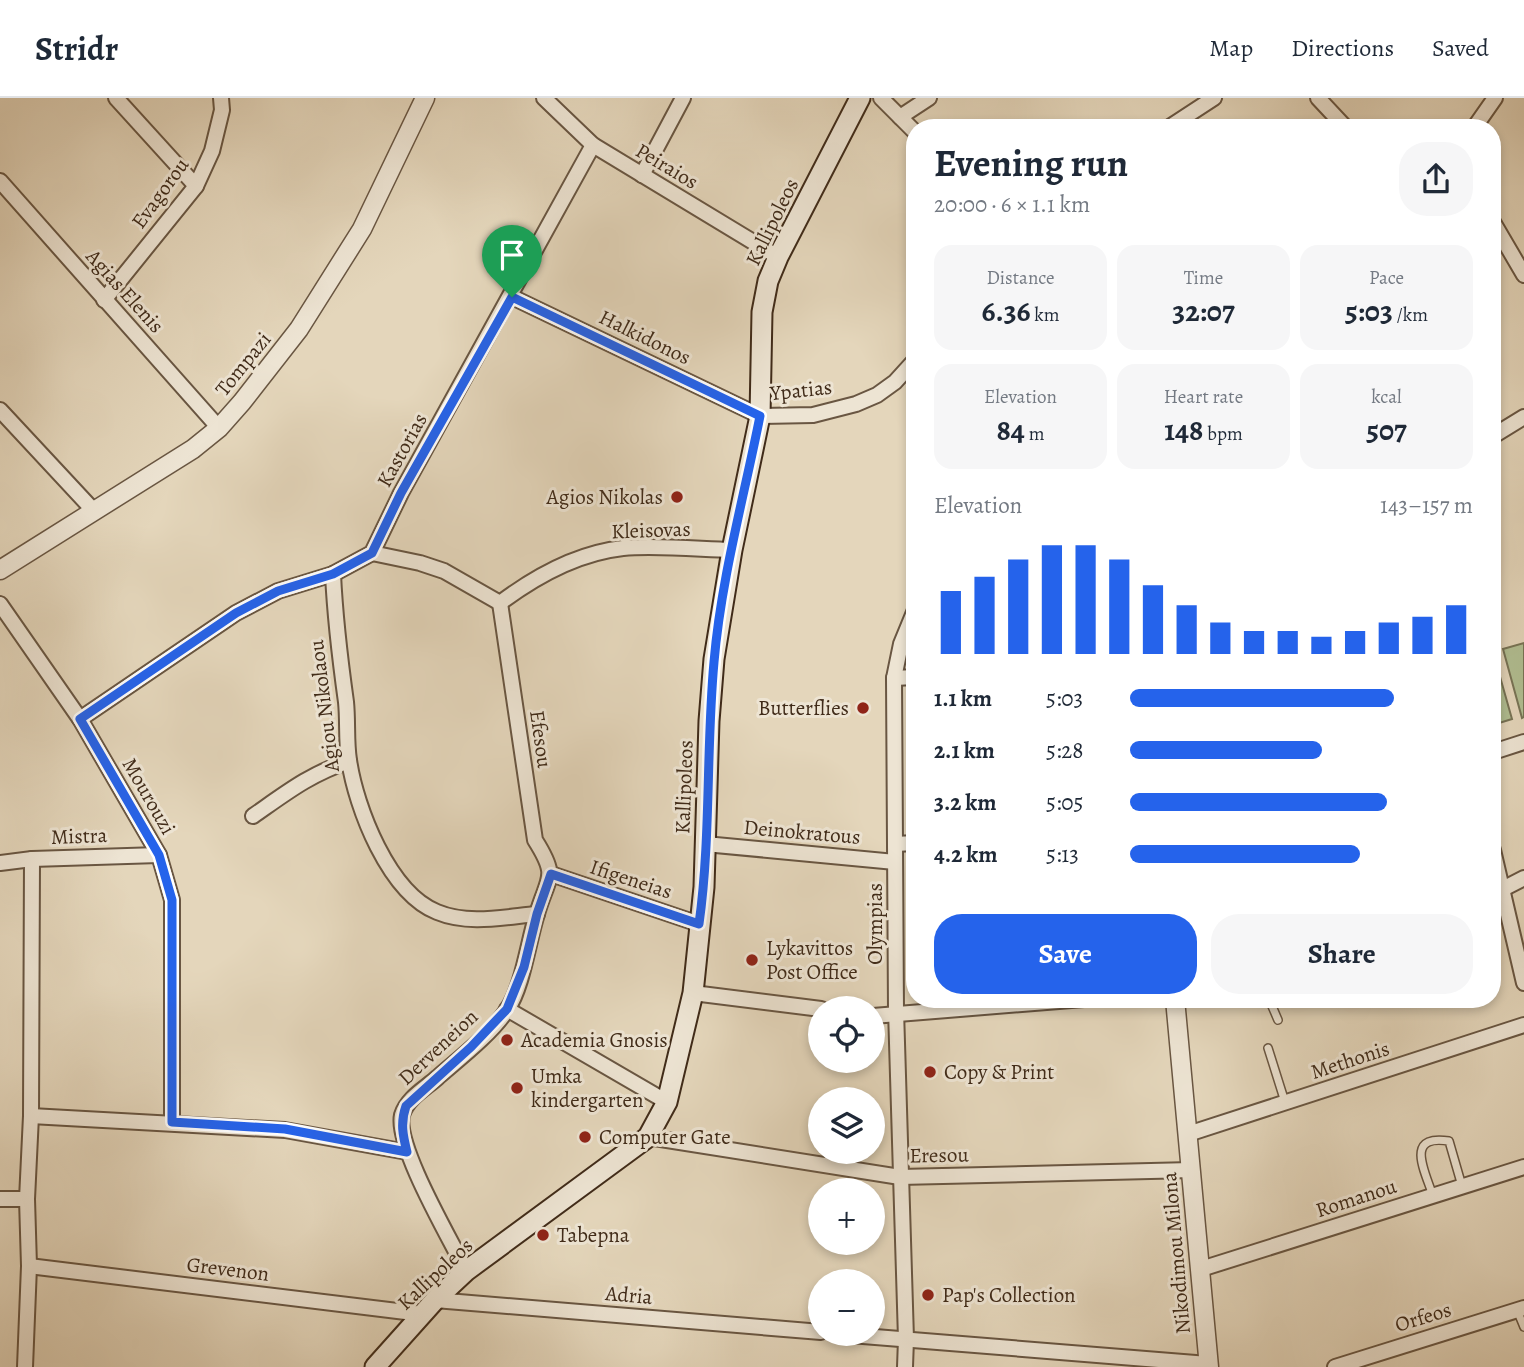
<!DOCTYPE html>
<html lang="en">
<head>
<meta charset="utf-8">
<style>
	:root { --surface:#fff; --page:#f6f6f7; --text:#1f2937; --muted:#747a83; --line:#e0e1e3; --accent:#2563eb }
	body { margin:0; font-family:Alegreya,serif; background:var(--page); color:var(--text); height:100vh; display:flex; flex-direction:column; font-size:26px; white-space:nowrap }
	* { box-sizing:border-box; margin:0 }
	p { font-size:23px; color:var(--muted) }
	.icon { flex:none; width:38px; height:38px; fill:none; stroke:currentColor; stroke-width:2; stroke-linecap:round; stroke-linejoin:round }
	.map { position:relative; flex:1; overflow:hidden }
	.details { position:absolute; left:906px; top:21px; width:595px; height:889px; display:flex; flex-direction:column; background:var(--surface); border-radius:28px; box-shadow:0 4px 10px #0003 }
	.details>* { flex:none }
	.tools { position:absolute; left:808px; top:898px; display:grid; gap:14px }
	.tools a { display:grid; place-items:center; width:77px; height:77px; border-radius:50%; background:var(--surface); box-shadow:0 4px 10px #0003; font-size:35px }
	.pin { position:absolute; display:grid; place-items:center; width:60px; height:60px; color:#fff; margin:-72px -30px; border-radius:50% 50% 50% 0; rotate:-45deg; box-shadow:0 0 7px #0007 }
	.pin .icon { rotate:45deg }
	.round { display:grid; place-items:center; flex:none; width:74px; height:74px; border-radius:28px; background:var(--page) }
	.headline { display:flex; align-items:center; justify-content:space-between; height:119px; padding:0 28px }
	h1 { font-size:38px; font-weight:600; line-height:52px }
	.metrics { display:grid; grid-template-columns:repeat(3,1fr); gap:10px; height:119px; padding:7px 28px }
	.metrics div { display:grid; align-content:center; border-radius:18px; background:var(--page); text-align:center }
	.metrics b { font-size:30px; font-weight:600 }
	.metrics small { font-size:19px; font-weight:400 }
	.metrics p { font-size:19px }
	.chart { height:196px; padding:14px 28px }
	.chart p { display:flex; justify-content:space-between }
	.chart svg { width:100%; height:126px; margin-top:7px; stroke:var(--accent); stroke-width:6 }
	.primary-button { display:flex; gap:14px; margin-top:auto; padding:14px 28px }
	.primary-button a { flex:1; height:80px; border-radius:28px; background:var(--accent); color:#fff; font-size:28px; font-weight:600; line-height:80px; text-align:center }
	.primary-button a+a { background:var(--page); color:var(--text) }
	ul { padding:0 28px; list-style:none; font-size:23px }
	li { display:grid; grid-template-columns:112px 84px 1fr; align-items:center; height:52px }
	li i { height:18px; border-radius:9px; background:var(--accent) }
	header { display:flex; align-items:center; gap:42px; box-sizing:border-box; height:98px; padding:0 35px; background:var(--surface); border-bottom:2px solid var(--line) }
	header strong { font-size:33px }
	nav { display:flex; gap:38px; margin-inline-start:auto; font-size:24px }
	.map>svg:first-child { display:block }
	.green { fill:#b1be92; stroke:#787456; stroke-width:2 }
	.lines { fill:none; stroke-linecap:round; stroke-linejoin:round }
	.service-casing { stroke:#695642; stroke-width:10 }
	.minor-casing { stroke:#695642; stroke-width:18 }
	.tertiary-casing { stroke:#695642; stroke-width:21 }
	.secondary-casing { stroke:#402b19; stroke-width:23 }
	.service { stroke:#ede4d3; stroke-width:7 }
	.minor { stroke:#ede4d3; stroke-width:14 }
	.tertiary { stroke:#ede4d3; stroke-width:18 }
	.secondary { stroke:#ede4d3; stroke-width:19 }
	.route-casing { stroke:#fff; stroke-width:14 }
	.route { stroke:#2563eb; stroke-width:9 }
	.poi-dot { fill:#8f2418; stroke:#ede4d3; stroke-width:2.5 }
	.labels { text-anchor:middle; stroke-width:6; stroke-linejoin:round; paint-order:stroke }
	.street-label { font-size:21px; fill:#402b19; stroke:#ede4d3 }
	.poi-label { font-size:21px; fill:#402b19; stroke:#ede4d3; text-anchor:start }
</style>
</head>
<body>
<header>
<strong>Stridr</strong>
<nav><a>Map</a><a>Directions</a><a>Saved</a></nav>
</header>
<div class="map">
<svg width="1524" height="1269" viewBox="0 0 1524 1269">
	<rect width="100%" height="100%" fill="#e4d6bb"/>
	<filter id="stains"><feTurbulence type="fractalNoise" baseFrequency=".00286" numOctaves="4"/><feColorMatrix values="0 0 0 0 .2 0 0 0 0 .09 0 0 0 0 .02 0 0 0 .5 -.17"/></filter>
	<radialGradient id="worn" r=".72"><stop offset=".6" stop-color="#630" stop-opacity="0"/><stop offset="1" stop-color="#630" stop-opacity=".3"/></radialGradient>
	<g class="green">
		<polygon points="1524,545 1524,619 1522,620 1503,551"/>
		<polygon points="1493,554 1512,621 1493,627"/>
	</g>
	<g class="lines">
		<g class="service-casing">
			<g id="service">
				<polyline points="1269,901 1278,922"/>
				<polyline points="1268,950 1285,1004"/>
				<path d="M1433,1098C1425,1073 1404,1036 1449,1043L1462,1088"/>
				<polyline points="1517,1212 1524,1229"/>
			</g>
		</g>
		<g class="minor-casing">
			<g id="minor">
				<polyline points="116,0 196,88"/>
				<polyline points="544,0 593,47 778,159"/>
				<polyline points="881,0 915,34"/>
				<polyline points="1318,0 1346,30"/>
				<polyline points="900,19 929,0"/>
				<polyline points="1168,30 1214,0"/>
				<polyline points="1474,30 1495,0"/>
				<polyline points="642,77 683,0"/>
				<polyline points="0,83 219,330"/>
				<polyline points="1493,124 1524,177"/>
				<polyline points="512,199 760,318 813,317 856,306 877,297 895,284 915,262"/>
				<polyline points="104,202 196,88 212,53 222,12 221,0"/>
				<polyline points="0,312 94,413"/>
				<polyline points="1493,338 1524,319"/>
				<polyline points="372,455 420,465 444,473 500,505"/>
				<path d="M333,476C335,519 340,561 346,604C348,623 346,643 349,662C356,710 389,795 437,814C468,827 504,819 537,816"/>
				<path d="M500,505C536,478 577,455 623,450C655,447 698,451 732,452"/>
				<polyline points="0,506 80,621 159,757 172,802 172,1024"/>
				<polyline points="894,580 915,579"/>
				<polyline points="80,621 236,515 278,493 333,476 372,455 401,395 593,47"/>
				<polyline points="1493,654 1524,644"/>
				<path d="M253,718C286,695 310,676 349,663"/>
				<polyline points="705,746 895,764"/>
				<polyline points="895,746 915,745"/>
				<polyline points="1493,752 1524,885"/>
				<polyline points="0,765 32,761 159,757"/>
				<polyline points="551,776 699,826"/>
				<polyline points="1493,796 1524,780"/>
				<polyline points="693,895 821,911"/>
				<polyline points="507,911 667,1004"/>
				<polyline points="873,918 1084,901"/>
				<polyline points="31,1018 285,1032 407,1054"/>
				<polyline points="1188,1036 1524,927"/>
				<polyline points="648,1039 900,1079 1192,1072"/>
				<polyline points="0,1101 27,1101"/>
				<polyline points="29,1168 422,1216"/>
				<polyline points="1201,1171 1524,1069"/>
				<path d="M466,1173C451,1142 395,1048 402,1017C407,1000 426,990 438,979C460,960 491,936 507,912C523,888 528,844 537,816C548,778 559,780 535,742L500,505"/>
				<polyline points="435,1202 821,1234"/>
				<polyline points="838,1236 1208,1266"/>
				<polyline points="25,1269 29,1168 27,1101 31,1018 32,761"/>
				<polyline points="905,1269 906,1241 896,912 894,580 901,546 915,512"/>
				<polyline points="1335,1269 1524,1210"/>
			</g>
		</g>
		<g class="tertiary-casing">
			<g id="tertiary">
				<polyline points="0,472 193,351 219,330 242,304 299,231 362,131 425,0"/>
				<polyline points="1175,901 1209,1269"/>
			</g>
		</g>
		<g class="secondary-casing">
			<polyline id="secondary" points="375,1269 435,1202 466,1173 648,1039 667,1004 693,895 704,789 709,623 714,561 732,452 760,318 762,214 768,183 778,159 860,0"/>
		</g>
		<use href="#service" class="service"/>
		<use href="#minor" class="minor"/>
		<use href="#tertiary" class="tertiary"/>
		<use href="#secondary" class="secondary"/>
	</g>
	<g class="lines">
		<g class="route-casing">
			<path id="route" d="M512,199L760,318C744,399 721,481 714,564C706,651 711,740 699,826L551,776L537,816L524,869L507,911L471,949L406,1008C400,1025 403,1038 407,1054L285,1031L172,1024V802L159,757L80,621L236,515L278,493L333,476L372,455L401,395Z"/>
		</g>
		<use href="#route" class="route"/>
	</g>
	<g class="poi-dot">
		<circle cx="677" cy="399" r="7"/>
		<circle cx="863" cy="610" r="7"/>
		<circle cx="752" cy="862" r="7"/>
		<circle cx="507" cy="942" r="7"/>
		<circle cx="930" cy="974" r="7"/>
		<circle cx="517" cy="990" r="7"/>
		<circle cx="585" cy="1039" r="7"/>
		<circle cx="543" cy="1137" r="7"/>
		<circle cx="928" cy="1197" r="7"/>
	</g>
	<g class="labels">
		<g class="street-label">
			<text transform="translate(667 68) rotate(31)" y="7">Peiraios</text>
			<text transform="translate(160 95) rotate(-54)" y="7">Evagorou</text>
			<text transform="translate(772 124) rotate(-64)" y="7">Kallipoleos</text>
			<text transform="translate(125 193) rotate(48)" y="7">Agias Elenis</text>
			<text transform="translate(645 239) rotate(26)" y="7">Halkidonos</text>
			<text transform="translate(243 266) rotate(-51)" y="7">Tompazi</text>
			<text transform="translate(801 292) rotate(-6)" y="7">Ypatias</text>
			<text transform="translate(402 352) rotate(-61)" y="7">Kastorias</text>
			<text transform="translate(651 432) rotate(-2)" y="7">Kleisovas</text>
			<text transform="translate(324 608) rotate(-97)" y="7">Agiou Nikolaou</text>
			<text transform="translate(541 641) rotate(82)" y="7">Efesou</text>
			<text transform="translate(684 689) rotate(-88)" y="7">Kallipoleos</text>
			<text transform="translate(149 698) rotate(60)" y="7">Mourouzi</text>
			<text transform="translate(802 734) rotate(5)" y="7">Deinokratous</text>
			<text transform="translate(79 738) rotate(-2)" y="7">Mistra</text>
			<text transform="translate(631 781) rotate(18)" y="7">Ifigeneias</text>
			<text transform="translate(875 826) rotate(-90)" y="7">Olympias</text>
			<text transform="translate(438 949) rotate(-43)" y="7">Derveneion</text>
			<text transform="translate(1350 962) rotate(-18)" y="7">Methonis</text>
			<text transform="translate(939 1057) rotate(-1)" y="7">Eresou</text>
			<text transform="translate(1356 1100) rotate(-18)" y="7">Romanou</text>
			<text transform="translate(1176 1155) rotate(-95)" y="7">Nikodimou Milona</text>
			<text transform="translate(228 1171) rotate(7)" y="7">Grevenon</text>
			<text transform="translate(435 1176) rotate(-43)" y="7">Kallipoleos</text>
			<text transform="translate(629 1197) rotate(5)" y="7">Adria</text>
			<text transform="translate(1423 1219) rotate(-17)" y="7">Orfeos</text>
		</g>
		<g class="poi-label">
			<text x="663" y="406" text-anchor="end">Agios Nikolas</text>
			<text x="849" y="617" text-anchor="end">Butterflies</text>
			<text x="766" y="857">Lykavittos<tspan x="766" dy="24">Post Office</tspan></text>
			<text x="521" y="949">Academia Gnosis</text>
			<text x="944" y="981">Copy &amp; Print</text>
			<text x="531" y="985">Umka<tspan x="531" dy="24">kindergarten</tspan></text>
			<text x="599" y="1046">Computer Gate</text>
			<text x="557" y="1144">Tabepna</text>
			<text x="942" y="1204">Pap's Collection</text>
		</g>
	</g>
	<rect width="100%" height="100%" filter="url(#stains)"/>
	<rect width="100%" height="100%" fill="url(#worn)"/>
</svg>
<div class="tools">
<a><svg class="icon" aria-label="locate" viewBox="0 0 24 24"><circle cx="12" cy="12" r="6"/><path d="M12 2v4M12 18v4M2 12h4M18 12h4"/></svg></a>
<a><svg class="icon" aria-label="layers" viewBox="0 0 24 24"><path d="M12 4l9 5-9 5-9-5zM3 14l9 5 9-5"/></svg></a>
<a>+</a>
<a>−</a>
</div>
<div class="pin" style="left:512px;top:199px;background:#1e9e55"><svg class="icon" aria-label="arrive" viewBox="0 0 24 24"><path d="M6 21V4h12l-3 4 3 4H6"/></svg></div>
<section class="details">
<div class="headline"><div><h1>Evening run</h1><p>20:00 · 6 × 1.1 km</p></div><a class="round"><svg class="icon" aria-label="share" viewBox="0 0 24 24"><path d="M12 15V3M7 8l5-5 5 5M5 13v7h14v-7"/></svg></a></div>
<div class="metrics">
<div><p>Distance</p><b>6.36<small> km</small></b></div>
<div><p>Time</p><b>32:07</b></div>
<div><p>Pace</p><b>5:03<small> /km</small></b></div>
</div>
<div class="metrics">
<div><p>Elevation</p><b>84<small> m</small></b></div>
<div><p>Heart rate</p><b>148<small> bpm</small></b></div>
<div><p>kcal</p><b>507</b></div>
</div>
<div class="chart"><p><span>Elevation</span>143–157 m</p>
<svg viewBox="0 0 160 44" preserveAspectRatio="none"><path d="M5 44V22M15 44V17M25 44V11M35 44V6M45 44V6M55 44V11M65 44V20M75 44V27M85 44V33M95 44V36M105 44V36M115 44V38M125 44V36M135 44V33M145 44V31M155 44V27"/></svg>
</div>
<ul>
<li><b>1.1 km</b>5:03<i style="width:77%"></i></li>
<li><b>2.1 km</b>5:28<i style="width:56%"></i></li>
<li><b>3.2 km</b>5:05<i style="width:75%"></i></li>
<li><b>4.2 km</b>5:13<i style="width:67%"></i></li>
</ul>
<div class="primary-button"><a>Save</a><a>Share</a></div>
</section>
</div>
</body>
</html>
